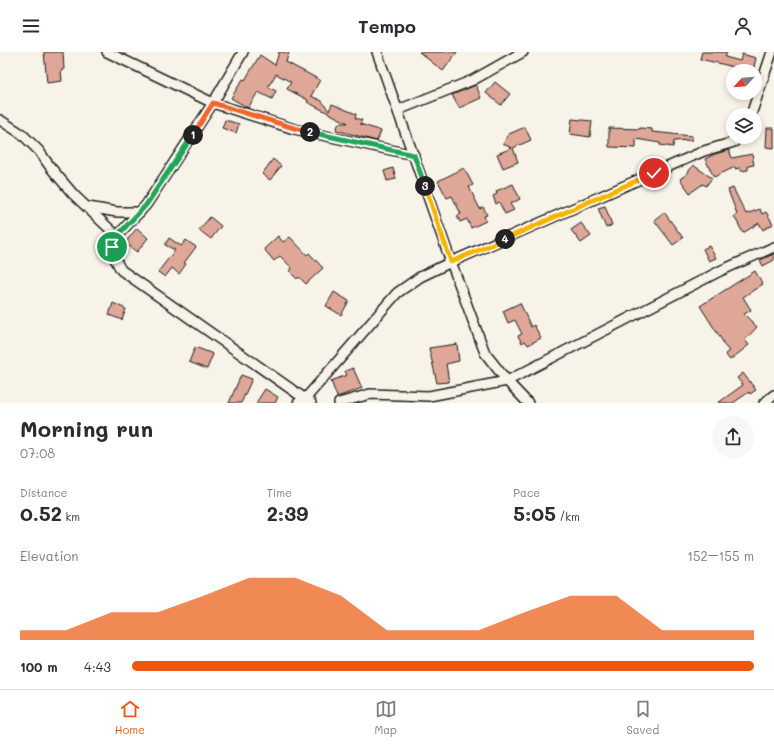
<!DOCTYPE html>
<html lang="en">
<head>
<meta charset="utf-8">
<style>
	:root { --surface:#fff; --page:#f7f7f7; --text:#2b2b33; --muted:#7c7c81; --line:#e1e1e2; --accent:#ea580c }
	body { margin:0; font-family:Mali,sans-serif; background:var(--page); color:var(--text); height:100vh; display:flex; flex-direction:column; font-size:15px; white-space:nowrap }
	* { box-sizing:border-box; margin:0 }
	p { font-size:13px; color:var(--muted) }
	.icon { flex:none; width:22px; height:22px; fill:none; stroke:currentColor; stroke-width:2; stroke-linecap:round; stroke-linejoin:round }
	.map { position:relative; height:351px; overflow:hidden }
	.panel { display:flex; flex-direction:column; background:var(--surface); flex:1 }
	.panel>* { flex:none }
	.needle { width:26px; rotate:244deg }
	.fabs { position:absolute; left:726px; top:12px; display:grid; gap:8px }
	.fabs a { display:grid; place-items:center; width:36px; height:36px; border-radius:50%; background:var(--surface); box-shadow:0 2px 6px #0003; font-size:20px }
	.pin { position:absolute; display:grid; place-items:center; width:34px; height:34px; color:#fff; margin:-17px; border:2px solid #fff; border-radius:50%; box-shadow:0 1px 4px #0007 }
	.km { position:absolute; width:20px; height:20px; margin:-10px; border-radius:50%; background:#222; color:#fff; font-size:11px; line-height:20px; text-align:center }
	.round { display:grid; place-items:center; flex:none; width:42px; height:42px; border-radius:21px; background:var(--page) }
	.headline { display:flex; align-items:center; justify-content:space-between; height:68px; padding:0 20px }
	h1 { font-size:22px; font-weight:800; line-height:30px }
	.figures { display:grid; grid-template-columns:repeat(3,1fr); gap:6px; height:68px; padding:4px 20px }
	.figures div { display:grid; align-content:center }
	.figures b { font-size:20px; font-weight:800 }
	.figures small { font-size:11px; font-weight:400 }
	.figures p { font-size:11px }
	.chart { height:112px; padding:8px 20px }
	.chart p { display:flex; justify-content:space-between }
	.chart svg { width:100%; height:72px; margin-top:4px; fill:var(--accent); opacity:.7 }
	ul { padding:0 20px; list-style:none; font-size:13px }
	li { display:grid; grid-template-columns:64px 48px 1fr; align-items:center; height:30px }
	li i { height:10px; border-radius:5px; background:var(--accent) }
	header { display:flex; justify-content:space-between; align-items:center; height:52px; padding:0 20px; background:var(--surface); font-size:18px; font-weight:800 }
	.tab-bar { display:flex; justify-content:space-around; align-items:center; height:56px; border-top:1px solid var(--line); background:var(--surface); font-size:11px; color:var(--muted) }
	.tab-bar a { display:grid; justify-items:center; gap:2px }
	.tab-bar .current { color:var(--accent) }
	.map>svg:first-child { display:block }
	.building { fill:#dfa797; stroke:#1c1c1c }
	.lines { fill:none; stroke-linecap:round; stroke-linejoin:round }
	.minor-casing { stroke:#1c1c1c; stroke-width:12 }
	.minor { stroke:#f7f3e8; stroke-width:9 }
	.split-1-casing { stroke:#fff; stroke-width:8 }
	.split-2-casing { stroke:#fff; stroke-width:8 }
	.split-3-casing { stroke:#fff; stroke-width:8 }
	.split-4-casing { stroke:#fff; stroke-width:8 }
	.split-5-casing { stroke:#fff; stroke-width:8 }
	.split-1 { stroke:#22a559; stroke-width:5 }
	.split-2 { stroke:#f0652b; stroke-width:5 }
	.split-3 { stroke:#22a559; stroke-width:5 }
	.split-4 { stroke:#f5b400; stroke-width:5 }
	.split-5 { stroke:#f5b400; stroke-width:5 }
</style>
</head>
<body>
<header><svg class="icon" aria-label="menu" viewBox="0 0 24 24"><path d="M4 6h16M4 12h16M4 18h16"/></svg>Tempo<svg class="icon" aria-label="person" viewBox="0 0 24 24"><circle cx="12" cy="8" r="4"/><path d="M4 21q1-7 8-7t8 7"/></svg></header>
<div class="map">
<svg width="774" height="351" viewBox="0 0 774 351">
	<rect width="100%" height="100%" fill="#f7f3e8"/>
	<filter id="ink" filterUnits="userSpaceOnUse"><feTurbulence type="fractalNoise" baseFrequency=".025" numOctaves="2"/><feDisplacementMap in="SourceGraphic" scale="8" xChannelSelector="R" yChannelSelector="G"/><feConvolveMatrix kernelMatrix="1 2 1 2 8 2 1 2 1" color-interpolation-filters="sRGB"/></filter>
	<g filter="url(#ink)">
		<g class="building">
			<polygon points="44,0 63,0 64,18 61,18 62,29 47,31"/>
			<polygon points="279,0 289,0 286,10 320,28 311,44 322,49 329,59 332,52 356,62 355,66 362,68 360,72 381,79 377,89 336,78 339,71 348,71 307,50 308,48 287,37 291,30 276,22 268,35 276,39 272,47 258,40 248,56 231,46 243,27 245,28 260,3 275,13"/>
			<polygon points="419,0 457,0 443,19"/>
			<polygon points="702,0 727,0 725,5 740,9 742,2 756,6 753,19 745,19 726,13 700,7"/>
			<polygon points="495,30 510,42 501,53 486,41"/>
			<polygon points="476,33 481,46 459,56 452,43"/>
			<polygon points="572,67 592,69 590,85 570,82"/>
			<polygon points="225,68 239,72 236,81 222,76"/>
			<polygon points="525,75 531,88 513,96 518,110 503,116 497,102 512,96 503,92 509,82"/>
			<polygon points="609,76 640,77 640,76 652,77 652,80 692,84 692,88 674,89 673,95 660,93 660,91 636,87 636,96 609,95"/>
			<polygon points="767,76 774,76 774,96 766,95"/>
			<polygon points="729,98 732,106 752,102 754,113 748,114 748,118 741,119 740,116 735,117 735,115 714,125 705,107 715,102"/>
			<polygon points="273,107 281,114 270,128 262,122"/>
			<polygon points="693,113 712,126 706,134 703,132 690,141 680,127 687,122"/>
			<polygon points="393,116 396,127 387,129 384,119"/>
			<polygon points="464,116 473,133 469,135 480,157 483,155 487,163 484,164 486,169 471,176 467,167 460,170 457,164 461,162 452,144 447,146 438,129"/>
			<polygon points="513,132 520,147 510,152 514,158 505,162 499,150 496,152 493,144 497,142 496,139"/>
			<polygon points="733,136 746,162 760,157 762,162 766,160 773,172 763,178 759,171 743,181 734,164 737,162 728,138"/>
			<polygon points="605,154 612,173 606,176 598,156"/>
			<polygon points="664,160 683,186 673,193 654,168"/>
			<polygon points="210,165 221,174 211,187 199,178"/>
			<polygon points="581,171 591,184 581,191 571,178"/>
			<polygon points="137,176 148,186 137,200 125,191"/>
			<polygon points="278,184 283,190 290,185 307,203 309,201 323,216 306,232 299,225 297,227 290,220 292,216 280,204 274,209 264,197"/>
			<polygon points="169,186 181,194 186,188 196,195 184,211 186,212 179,222 172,216 165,225 158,220 175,198 165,193"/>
			<polygon points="709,194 716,206 709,209 703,197"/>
			<polygon points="774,202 774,208 763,214 760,208"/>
			<polygon points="755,219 763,232 743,245 751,258 744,262 757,275 745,288 749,293 730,308 725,302 729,299 722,291 723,290 700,254"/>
			<polygon points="334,240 349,249 341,263 326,254"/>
			<polygon points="113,251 126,257 122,268 109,263"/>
			<polygon points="520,251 531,275 534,273 541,286 528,293 525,289 522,291 518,284 522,282 515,268 508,271 503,259"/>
			<polygon points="457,292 459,309 446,312 449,330 437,331 429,296"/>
			<polygon points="195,295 213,302 207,317 189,310"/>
			<polygon points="353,316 362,336 337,345 331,329 347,323 345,319"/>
			<polygon points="743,321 756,338 750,342 749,340 733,351 718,351 743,333 737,326"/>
			<polygon points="241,323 252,327 241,351 229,351"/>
			<polygon points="265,337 278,345 275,351 256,351"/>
		</g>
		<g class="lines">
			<g class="minor-casing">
				<g id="minor">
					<polyline points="107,0 213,51 294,77 414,103"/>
					<polyline points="243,0 213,51 146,153 117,184 112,195 114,205 121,218 311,351"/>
					<polyline points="377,0 451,210 485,301 507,329 528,351"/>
					<polyline points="398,58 473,28 523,0"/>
					<polyline points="751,63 772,0"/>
					<polyline points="0,68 22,82 39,99 51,116 73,142 117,184"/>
					<polyline points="88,155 117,160 140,160"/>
					<polyline points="298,351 305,347 397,241 420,225 451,210 704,99 734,90 739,85"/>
					<polyline points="339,351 370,342 429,344 507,329 720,219 774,195"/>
					<polyline points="764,351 774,343"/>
				</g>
			</g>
			<use href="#minor" class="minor"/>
		</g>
	</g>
	<g class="lines" filter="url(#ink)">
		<g class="split-1-casing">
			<polyline id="split-1" points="112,195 117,184 146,153 193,83"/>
		</g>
		<g class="split-2-casing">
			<polyline id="split-2" points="193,83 213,51 294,76 310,80"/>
		</g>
		<g class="split-3-casing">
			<polyline id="split-3" points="310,80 414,103 425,134"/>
		</g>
		<g class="split-4-casing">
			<polyline id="split-4" points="425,134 451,210 505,187"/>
		</g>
		<g class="split-5-casing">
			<polyline id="split-5" points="505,187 654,121"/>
		</g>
		<use href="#split-1" class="split-1"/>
		<use href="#split-2" class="split-2"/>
		<use href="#split-3" class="split-3"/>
		<use href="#split-4" class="split-4"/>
		<use href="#split-5" class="split-5"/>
	</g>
</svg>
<div class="fabs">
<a><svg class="needle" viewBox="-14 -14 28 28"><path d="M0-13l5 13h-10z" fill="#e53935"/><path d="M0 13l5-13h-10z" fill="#7c7c81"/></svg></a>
<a><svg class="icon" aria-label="layers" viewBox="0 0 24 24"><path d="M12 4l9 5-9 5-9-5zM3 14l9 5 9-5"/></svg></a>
</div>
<div class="pin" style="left:112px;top:195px;background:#1e9e55"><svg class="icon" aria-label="arrive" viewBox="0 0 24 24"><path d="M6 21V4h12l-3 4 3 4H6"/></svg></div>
<div class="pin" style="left:654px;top:121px;background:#d93025"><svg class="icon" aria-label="check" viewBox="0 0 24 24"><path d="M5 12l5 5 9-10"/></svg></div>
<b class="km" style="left:193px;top:83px">1</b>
<b class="km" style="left:310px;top:80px">2</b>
<b class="km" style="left:425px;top:134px">3</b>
<b class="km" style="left:505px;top:187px">4</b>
</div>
<section class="panel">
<div class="headline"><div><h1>Morning run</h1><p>07:08</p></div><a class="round"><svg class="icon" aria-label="share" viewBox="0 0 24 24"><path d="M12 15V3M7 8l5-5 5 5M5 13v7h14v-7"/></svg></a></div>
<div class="figures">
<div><p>Distance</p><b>0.52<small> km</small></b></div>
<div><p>Time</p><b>2:39</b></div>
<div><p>Pace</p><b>5:05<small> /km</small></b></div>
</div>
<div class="chart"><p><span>Elevation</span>152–155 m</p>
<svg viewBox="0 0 160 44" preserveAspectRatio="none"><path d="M0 44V38L10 38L20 27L30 27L40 17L50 6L60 6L70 17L80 38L90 38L100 38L110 27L120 17L130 17L140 38L150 38L160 38V44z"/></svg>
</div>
<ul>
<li><b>100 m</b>4:43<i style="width:100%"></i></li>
</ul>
</section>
<nav class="tab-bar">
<a class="current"><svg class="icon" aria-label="home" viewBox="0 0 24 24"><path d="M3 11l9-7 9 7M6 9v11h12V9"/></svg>Home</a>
<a><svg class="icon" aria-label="map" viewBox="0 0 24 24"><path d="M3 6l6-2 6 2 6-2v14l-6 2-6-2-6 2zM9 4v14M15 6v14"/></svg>Map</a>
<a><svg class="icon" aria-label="saved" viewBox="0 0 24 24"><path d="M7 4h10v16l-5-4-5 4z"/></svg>Saved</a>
</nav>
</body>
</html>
